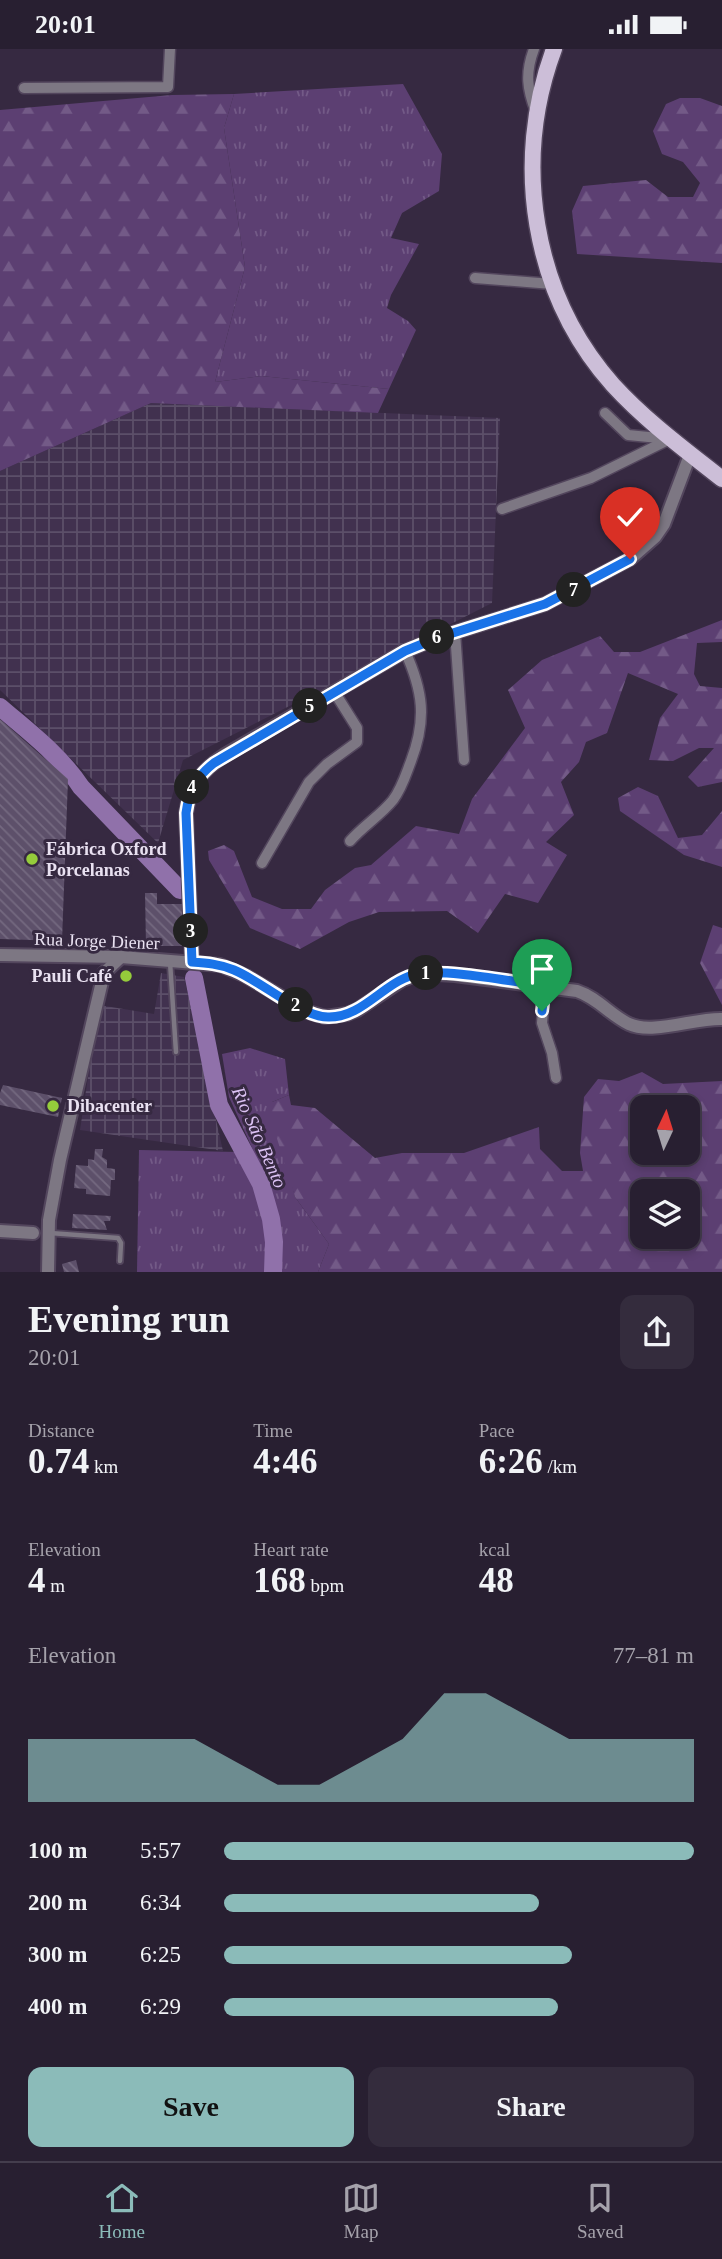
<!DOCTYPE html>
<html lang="en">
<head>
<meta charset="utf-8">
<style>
	:root { --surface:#281f31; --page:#342c3d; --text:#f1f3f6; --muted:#a5a2ab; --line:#443d4d; --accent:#8bbbb9 }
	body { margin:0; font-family:Georgia,serif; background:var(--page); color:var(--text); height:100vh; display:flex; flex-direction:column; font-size:26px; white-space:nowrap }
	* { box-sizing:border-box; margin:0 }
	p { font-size:23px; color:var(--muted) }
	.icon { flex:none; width:38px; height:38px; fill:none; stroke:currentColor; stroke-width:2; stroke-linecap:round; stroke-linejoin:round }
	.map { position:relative; height:1223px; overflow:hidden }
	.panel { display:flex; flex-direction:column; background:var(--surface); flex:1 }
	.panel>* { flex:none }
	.needle { width:46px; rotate:4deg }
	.controls { position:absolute; left:630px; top:1046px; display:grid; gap:14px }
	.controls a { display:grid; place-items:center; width:70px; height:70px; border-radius:14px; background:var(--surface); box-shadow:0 4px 10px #0003,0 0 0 2px var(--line); font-size:35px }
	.pin { position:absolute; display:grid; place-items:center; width:60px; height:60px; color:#fff; margin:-72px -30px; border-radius:50% 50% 50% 0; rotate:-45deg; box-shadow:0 0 7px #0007 }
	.pin .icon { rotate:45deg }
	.km { position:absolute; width:35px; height:35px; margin:-18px; border-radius:50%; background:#222; color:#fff; font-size:19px; line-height:35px; text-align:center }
	.round { display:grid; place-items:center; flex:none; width:74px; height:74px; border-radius:14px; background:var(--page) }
	.overview { display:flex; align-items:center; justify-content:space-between; height:119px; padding:0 28px }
	h1 { font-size:38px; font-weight:600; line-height:52px }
	.figures { display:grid; grid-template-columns:repeat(3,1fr); gap:10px; height:119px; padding:7px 28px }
	.figures div { display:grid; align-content:center }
	.figures b { font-size:35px; font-weight:600 }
	.figures small { font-size:19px; font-weight:400 }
	.figures p { font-size:19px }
	.chart { height:196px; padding:14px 28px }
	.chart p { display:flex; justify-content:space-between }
	.chart svg { width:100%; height:126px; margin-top:7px; fill:var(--accent); opacity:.7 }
	.cta { display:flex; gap:14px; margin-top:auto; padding:14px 28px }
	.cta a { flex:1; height:80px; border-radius:14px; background:var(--accent); color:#111; font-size:28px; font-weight:600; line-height:80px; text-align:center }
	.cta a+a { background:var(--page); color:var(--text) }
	ul { padding:0 28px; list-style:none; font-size:23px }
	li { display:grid; grid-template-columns:112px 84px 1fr; align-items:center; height:52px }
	li i { height:18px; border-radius:9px; background:var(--accent) }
	.status { display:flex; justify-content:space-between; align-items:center; height:49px; padding:0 35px; background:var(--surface); direction:ltr }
	.status svg { height:19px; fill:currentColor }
	.menu { display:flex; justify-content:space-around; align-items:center; height:98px; border-top:2px solid var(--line); background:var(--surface); font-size:19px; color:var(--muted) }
	.menu a { display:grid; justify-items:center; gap:4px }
	.menu .active { color:var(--accent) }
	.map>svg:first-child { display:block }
	.industrial { fill:url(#industrial-grid) }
	.grass { fill:url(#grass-tufts) }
	.forest { fill:url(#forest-firs); fill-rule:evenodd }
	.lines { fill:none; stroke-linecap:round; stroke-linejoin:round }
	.river { stroke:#9071aa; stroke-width:18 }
	.building { fill:url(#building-back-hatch) }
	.service-casing { stroke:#53465d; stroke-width:8 }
	.minor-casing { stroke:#53465d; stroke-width:13 }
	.tertiary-casing { stroke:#53465d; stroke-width:16 }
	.primary-casing { stroke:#53465d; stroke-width:19 }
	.service { stroke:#7d7783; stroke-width:4.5 }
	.minor { stroke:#7d7783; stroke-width:10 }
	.tertiary { stroke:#7d7783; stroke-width:12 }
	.primary { stroke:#ccbed8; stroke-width:16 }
	.route-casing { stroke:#fff; stroke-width:14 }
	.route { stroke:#1a73e8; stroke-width:9 }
	.poi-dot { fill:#95cc3b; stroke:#362941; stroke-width:2.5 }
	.labels { text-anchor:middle; stroke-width:6; stroke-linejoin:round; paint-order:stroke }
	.poi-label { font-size:18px; font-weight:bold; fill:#e9e1f1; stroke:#362941; text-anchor:start }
	.street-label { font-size:18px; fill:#e9e1f1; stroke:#362941 }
	.water-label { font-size:19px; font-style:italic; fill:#dcc2f4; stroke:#362941 }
</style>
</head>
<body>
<div class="status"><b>20:01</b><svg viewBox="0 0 49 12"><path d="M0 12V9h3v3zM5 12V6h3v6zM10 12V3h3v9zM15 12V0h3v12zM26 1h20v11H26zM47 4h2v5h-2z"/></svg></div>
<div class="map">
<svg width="722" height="1223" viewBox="0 0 722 1223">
	<defs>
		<pattern id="industrial-grid" width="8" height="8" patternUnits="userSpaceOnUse" patternTransform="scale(1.75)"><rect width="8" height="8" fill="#41314f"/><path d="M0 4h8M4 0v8" fill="none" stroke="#5c4f69"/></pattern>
		<pattern id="grass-tufts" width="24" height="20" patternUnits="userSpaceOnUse" patternTransform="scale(1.75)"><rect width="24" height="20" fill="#5c3f72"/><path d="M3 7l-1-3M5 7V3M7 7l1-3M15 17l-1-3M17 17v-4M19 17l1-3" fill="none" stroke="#735a87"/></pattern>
		<pattern id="forest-firs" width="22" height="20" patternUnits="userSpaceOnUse" patternTransform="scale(1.75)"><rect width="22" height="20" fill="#5c3f72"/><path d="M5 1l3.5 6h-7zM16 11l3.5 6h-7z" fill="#735a87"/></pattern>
		<pattern id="building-back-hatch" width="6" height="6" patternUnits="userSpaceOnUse" patternTransform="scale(1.75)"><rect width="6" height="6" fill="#5d506a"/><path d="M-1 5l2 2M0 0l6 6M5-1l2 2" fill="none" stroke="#746980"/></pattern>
	</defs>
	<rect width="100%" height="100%" fill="#362941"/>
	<g class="industrial">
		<polygon points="151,354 500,369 492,554 183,711 158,794 0,641 0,422"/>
		<polygon points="161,924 184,928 223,1102 80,1081 99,956 154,965"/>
	</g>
	<g class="grass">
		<polygon points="403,35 442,105 439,142 402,164 391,189 419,195 391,246 387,259 408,272 416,281 389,340 261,327 215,333 245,218 224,79 234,45"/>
		<polygon points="250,999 285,1010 289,1046 272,1053 295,1148 329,1195 318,1223 278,1223 274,1161 263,1123 229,1048 222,1005"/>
		<polygon points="139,1101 238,1103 263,1155 271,1187 269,1223 137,1223"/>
	</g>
	<g class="forest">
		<polygon points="234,45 224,79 245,218 215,333 261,327 389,340 378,364 151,354 0,422 0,61 172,46"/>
		<polygon points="680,49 700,49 722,57 722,214 577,205 572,162 583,137 646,131 668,148 693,148 700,134 683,113 662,105 653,82 666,55"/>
		<polygon points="722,571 722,593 697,594 694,625 700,637 722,639 722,733 698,738 688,728 714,699 699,699 673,712 649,711 660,669 678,645 628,624 607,684 586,693 579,713 561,733 574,766 546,793 567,806 538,854 505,845 478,884 447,862 379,863 349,873 300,900 250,879 209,811 208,802 224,796 234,802 252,848 282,860 311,860 325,841 355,819 371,816 416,777 459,785 472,750 525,679 508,641 542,611 600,587 614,603 640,603"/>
		<polygon points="638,738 658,747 678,789 702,786 722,762 722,818 684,806 620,762 618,749"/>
		<polygon points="713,876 722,879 722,956 700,914"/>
		<path d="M642,1023L663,1035L722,1032V1223H318L329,1195L295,1148L271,1070L272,1053L289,1046L291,1056L315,1059L375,1109L402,1104H464L539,1078L540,1100L562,1122H583L580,1104L584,1048L598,1030L619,1032ZM642,1059H688V1104H642ZM642,1143H688V1188H642Z"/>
	</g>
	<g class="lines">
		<g class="river">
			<path d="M0,658C29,683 60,706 81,738L180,841"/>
			<polyline points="194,929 219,1056 261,1135 271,1170 274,1193 273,1223"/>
		</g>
	</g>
	<g class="building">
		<polygon points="0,670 68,730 62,892 0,890"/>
		<polygon points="145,844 157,844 157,855 182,855 182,897 146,897"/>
		<polygon points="3,1036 62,1049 58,1068 0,1056 0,1044"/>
		<polygon points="95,1100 103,1100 102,1108 107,1111 107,1119 115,1120 115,1131 111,1131 110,1147 86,1145 86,1140 74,1139 76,1116 88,1117 88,1110 94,1111"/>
		<polygon points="73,1165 111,1167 110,1172 104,1172 107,1181 72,1179"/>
		<polygon points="76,1211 79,1223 64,1223 62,1215"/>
	</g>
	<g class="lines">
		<g class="service-casing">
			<g id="service">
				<polyline points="170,913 176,1003"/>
				<polyline points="50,1184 118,1189 121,1194 120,1212"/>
			</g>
		</g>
		<g class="minor-casing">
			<g id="minor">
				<path d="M534,0C525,24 527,40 536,63"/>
				<polyline points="24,39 168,38 170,0"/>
				<polyline points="475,229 552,235"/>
				<polyline points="605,364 628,386 669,390"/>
				<polyline points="502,460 591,429 670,390"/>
				<polyline points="455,583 464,711"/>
				<path d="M350,792C363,777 381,766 393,751C402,739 406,725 411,712C427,670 423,642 405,602"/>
				<polyline points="262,814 309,733 327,715 357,693 357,679 335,644"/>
				<polyline points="545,937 542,974 552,1004 556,1029"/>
			</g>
		</g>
		<g class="tertiary-casing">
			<g id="tertiary">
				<path d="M0,906L121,908L220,916L246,927L305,962L325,968L347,965L357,961L402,931L421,924L455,926L577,942C598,949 610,966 629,975C652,986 695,969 722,970"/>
				<path d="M192,913L186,764C190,736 202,721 225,706L405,602L437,589L545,555L630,510L655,488L664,475L690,406"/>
				<polyline points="0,1182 33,1184"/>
				<polyline points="48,1223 49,1171 60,1111 104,924 121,908"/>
			</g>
		</g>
		<g class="primary-casing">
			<path id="primary" d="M554,0C512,113 532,245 613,336C646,372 684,400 722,430"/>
		</g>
		<use href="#service" class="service"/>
		<use href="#minor" class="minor"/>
		<use href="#tertiary" class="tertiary"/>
		<use href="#primary" class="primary"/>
	</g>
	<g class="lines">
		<g class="route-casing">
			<path id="route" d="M542,962L545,937C514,933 440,918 413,926C382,935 362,969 328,968C301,968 261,932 234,921C220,915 206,914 192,913L186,764C189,742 196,728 214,714L405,602L437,589L545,555L630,510"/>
		</g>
		<use href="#route" class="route"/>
	</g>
	<g class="poi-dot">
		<circle cx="32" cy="810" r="7"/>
		<circle cx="126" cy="927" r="7"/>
		<circle cx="53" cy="1057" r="7"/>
	</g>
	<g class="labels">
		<g class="poi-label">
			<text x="46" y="806">Fábrica Oxford<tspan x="46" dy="21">Porcelanas</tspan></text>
			<text x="112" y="933" text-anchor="end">Pauli Café</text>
			<text x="67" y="1063">Dibacenter</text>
		</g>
		<g class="street-label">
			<text transform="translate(97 892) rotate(2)" y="6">Rua Jorge Diener</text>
		</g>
		<g class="water-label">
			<text transform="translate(260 1088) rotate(66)" y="7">Rio São Bento</text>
		</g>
	</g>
</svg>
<div class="controls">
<a><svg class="needle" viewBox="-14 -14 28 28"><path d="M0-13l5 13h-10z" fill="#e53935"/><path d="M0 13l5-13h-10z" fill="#a5a2ab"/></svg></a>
<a><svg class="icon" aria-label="layers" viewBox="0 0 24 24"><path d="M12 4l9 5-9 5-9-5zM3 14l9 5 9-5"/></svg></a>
</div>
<div class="pin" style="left:542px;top:962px;background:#1e9e55"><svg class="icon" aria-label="arrive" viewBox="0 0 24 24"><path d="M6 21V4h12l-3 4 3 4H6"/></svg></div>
<div class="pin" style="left:630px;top:510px;background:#d93025"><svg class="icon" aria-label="check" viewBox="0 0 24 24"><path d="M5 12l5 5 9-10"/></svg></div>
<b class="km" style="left:426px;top:924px">1</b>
<b class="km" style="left:296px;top:956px">2</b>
<b class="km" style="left:191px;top:882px">3</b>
<b class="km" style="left:192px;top:738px">4</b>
<b class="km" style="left:310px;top:657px">5</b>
<b class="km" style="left:437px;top:588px">6</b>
<b class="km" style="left:574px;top:541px">7</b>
</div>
<section class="panel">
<div class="overview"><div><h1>Evening run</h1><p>20:01</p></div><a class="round"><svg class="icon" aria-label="share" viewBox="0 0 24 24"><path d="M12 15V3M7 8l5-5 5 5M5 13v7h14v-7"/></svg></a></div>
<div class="figures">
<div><p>Distance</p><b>0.74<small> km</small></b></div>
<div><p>Time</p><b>4:46</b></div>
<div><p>Pace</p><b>6:26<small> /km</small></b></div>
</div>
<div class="figures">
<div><p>Elevation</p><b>4<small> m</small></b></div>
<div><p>Heart rate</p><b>168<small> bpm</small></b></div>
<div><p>kcal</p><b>48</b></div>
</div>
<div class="chart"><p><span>Elevation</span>77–81 m</p>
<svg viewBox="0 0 160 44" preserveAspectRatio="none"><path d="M0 44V22L10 22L20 22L30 22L40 22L50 30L60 38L70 38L80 30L90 22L100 6L110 6L120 14L130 22L140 22L150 22L160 22V44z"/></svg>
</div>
<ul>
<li><b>100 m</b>5:57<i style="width:100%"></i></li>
<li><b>200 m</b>6:34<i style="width:67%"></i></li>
<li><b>300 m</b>6:25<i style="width:74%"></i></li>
<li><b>400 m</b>6:29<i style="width:71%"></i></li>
</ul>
<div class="cta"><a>Save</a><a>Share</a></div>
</section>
<nav class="menu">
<a class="active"><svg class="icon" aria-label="home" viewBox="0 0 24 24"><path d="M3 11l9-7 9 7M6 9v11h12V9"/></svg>Home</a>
<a><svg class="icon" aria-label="map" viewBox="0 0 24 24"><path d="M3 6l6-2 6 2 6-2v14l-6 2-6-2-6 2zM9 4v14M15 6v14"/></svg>Map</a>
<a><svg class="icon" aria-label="saved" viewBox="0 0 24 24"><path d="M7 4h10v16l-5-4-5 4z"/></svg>Saved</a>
</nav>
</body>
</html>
